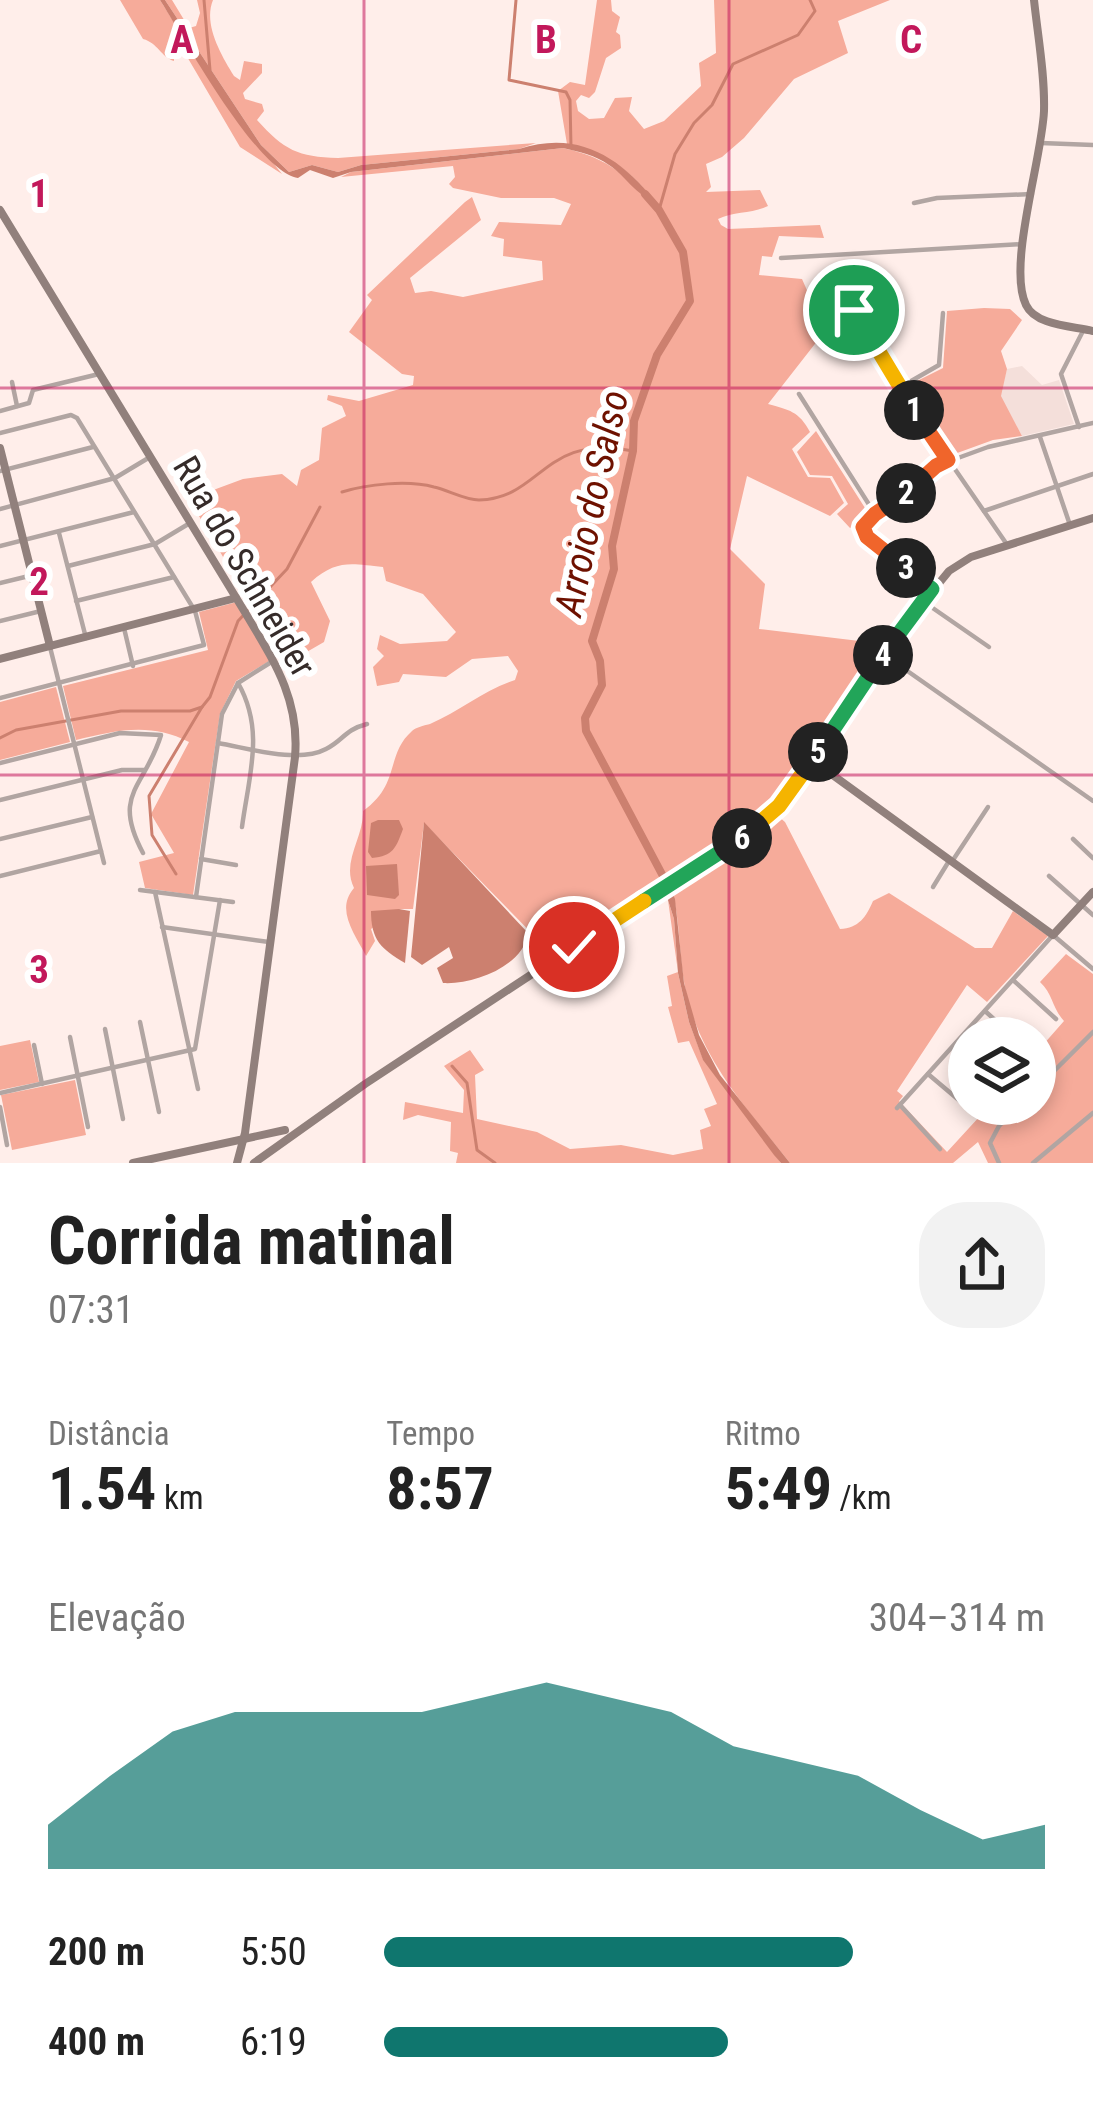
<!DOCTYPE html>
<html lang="pt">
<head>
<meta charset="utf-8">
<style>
	:root { --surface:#fff; --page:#f2f2f2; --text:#222; --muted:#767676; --accent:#0f766e }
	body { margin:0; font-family:"Roboto Condensed",sans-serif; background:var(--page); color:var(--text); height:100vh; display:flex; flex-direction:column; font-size:45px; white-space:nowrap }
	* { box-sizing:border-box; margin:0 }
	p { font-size:39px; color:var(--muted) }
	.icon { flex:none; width:66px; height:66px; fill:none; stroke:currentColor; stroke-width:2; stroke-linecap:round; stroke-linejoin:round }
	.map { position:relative; height:1163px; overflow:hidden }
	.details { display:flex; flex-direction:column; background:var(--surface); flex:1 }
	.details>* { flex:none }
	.controls { position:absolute; left:948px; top:1017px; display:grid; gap:24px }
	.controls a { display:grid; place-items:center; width:108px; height:108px; border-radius:50%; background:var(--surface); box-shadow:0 6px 18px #0003; font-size:60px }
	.pin { position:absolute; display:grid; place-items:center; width:102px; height:102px; color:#fff; margin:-51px; border:6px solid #fff; border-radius:50%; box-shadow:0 3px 12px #0007 }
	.km { position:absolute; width:60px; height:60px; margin:-30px; border-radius:50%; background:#222; color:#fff; font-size:33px; line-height:60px; text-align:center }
	.round { display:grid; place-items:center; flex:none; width:126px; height:126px; border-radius:48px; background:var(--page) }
	.head { display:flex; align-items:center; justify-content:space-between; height:204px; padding:0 48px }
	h1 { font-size:66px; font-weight:700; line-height:90px }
	.figures { display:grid; grid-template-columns:repeat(3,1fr); gap:18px; height:204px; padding:12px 48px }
	.figures div { display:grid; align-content:center }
	.figures b { font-size:60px; font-weight:700 }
	.figures small { font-size:33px; font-weight:400 }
	.figures p { font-size:33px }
	.chart { height:336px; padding:24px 48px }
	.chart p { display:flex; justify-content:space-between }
	.chart svg { width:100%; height:216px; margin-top:12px; fill:var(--accent); opacity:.7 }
	ul { padding:0 48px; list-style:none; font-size:39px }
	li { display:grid; grid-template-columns:192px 144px 1fr; align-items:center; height:90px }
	li i { height:30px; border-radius:15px; background:var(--accent) }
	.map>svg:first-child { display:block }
	.built { fill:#f4dfda }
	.green { fill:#f6ab9a }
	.water { fill:#cc806f }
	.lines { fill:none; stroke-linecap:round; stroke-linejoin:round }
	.stream { stroke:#cc806f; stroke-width:3 }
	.river { stroke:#cc806f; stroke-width:8 }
	.street { stroke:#b1a5a2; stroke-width:4.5 }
	.secondary { stroke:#91807c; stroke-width:8 }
	.split-1-casing { stroke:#fff; stroke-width:24 }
	.split-2-casing { stroke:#fff; stroke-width:24 }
	.split-3-casing { stroke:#fff; stroke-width:24 }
	.split-4-casing { stroke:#fff; stroke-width:24 }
	.split-5-casing { stroke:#fff; stroke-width:24 }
	.split-6-casing { stroke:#fff; stroke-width:24 }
	.split-7-casing { stroke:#fff; stroke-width:24 }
	.split-8-casing { stroke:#fff; stroke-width:24 }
	.split-1 { stroke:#f5b400; stroke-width:15 }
	.split-2 { stroke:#f0652b; stroke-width:15 }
	.split-3 { stroke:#f0652b; stroke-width:15 }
	.split-4 { stroke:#22a559; stroke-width:15 }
	.split-5 { stroke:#22a559; stroke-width:15 }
	.split-6 { stroke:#f5b400; stroke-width:15 }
	.split-7 { stroke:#22a559; stroke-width:15 }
	.split-8 { stroke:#f5b400; stroke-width:15 }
	.grid { fill:none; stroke:#c2185b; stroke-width:3; stroke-opacity:0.55 }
	.labels { text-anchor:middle; stroke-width:12; stroke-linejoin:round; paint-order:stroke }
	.street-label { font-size:36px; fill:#352b29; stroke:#fff }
	.water-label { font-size:39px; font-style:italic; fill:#6e1100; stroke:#fff }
	.grid-label { font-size:39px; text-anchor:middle; font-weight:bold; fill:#c2185b; stroke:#fff; stroke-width:12; stroke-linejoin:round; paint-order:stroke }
</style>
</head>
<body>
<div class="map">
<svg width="1093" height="1163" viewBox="0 0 1093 1163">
	<rect width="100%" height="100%" fill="#ffeeea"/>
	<polygon class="built" points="1022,366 1042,385 1059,380 1074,424 1022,436 1000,396 1007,369"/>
	<g class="green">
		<path d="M120,0H160L226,105L282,174L240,147L179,43L174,47V61C161,57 158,43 143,39Z"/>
		<path d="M165,0H172L189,28L196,26L200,13L197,0H213C203,24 221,55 234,76L240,80L244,61L262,64V73L243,93L245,99L262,104L264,111L257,120C284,150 298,157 338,158L536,143L519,149L361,165L338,172L312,165L289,172L261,145Z"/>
		<path d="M597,0H611L612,11L620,17L616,32L620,35L621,48L606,58L595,92L589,98L581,95L576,101L578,111L589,119L604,118L615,98L632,97L629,111L644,129L664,121L701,86L699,63L716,53L714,0H890L838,21L848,53L794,79L744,138L722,157L706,164L711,187L706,192L760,190L768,206C752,214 734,211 718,219L721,225L728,229L820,225L824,238L779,236L772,257L762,256L759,275L802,279L825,331L768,404C789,410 799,411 810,432L792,449L808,477L830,478L844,503L830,516L747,476L730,549L765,584L759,629L876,643L786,787L757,822L667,879L660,873L658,882L584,927L551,953L424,823L413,909H399L371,929L375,941L366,956C355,934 335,910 354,888C341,862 364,837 363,811C401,784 385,755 412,731C414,728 426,725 430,724C460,711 484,690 515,680L518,671L508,656L472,659L446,677L403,674L399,682L377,686L373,667L384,656L377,649L380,635L400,644L447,641L456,632L423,594L386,581L383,567C351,564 337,559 311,582L330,621L324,642L286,664L189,499L243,479L282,474L297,486L301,470L319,460L322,428L346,416L342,406L327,400L328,395L359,401L413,385L414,376L402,374L349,332L372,300L367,295L465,202L472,197L481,220L410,278L415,293L431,291L463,297L543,280L542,261L503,256L504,239L491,236L499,222L561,225L571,204L554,198H501L453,188L449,184L455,177L453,166L341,177L351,172L563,148C589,154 610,162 629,181C638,189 642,196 653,201C634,171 602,151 567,144L558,91L570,82L585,85Z"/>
		<polygon points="984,308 1010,309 1022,320 1001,351 1007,369 1001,396 1022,436 993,440 949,456 903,388 943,368 947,311"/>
		<polygon points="816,431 865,508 865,515 850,528 837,514 848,504 832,476 810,475 797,452"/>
		<path d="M237,602L271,660L236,681L220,714L193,895L145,888L139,862L174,853L151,814L189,742C151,722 116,730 76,740L63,686L208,650L199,612Z"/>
		<polygon points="56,687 70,742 0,760 0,702"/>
		<path d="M778,816L785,822L840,929C859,928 866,917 873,901L889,893L975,948H992L1013,911L1048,936L987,1002L967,985L897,1091L903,1096L899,1101L947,1152L991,1104H1035V1054L1064,1021C1052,1008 1053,994 1040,982L1066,954L1093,974V1163H988L978,1142L953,1163H790C745,1106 697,1056 684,982C679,952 680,920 672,890L772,828Z"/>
		<polygon points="665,891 674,919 678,973 689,1022 703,1059 781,1163 456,1163 458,1153 450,1151 451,1122 418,1115 403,1120 405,1102 463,1113 464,1090 444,1066 470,1050 484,1070 475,1075 477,1119 537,1132 570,1149 621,1145 673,1155 703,1149 700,1130 711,1126 704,1109 717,1104 689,1041 678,1043 668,1007 672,1006 667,976 678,972 668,900 662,894"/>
		<polygon points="30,1040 39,1082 0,1090 0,1046"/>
		<polygon points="75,1080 86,1135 12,1150 1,1095"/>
	</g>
	<g class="water">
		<path d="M160,0H165L261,145L289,172L312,165L338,172L361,165L519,149C577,130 619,156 654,200C637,197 625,175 609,165C595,155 580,152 563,148L351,172L333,178L310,170L298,178C257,172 184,38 160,0Z"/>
		<path d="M378,820H399L403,829C396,848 393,856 372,858L368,852L371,823Z"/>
		<path d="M424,822L528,933C524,966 473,985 443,983L437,968L453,958L449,947L422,965L411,957Z"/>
		<polygon points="397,864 399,895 395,899 367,895 366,866"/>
		<polygon points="659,872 664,873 675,899 684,983 699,1035 720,1075 790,1163 781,1163 774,1155 703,1060 689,1022 678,973 674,919"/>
		<path d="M399,909L410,911L405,963C381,949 371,940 371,911Z"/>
	</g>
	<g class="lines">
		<g class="stream">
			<polyline points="204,0 210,70"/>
			<polyline points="516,0 509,80 566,92 570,100 571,147"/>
			<polyline points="659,210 675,154 694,123 712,105 733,64 798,35 815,11 810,0"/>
			<path d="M342,492C367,484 408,480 434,487C448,490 465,500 479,500C543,498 542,433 633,451"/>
			<polyline points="0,738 16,730 121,711 190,711 202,707 210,697 238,621 287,569 320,507"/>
			<polyline points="176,874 152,835 149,796 202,707"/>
			<polyline points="452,1066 467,1083 477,1150 495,1163"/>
		</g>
		<polyline class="river" points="645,194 659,210 683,252 690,301 657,355 634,421 633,451 612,546 614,569 592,641 600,661 602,685 585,718 586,731 664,878"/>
		<g class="street">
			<polyline points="1041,143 1093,145"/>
			<polyline points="914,203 937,198 1032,194"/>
			<polyline points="781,258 1023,244"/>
			<polyline points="854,310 899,388 1008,546"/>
			<polyline points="12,382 17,406"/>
			<polyline points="899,388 939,365 943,313"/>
			<polyline points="799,394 875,514"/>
			<polyline points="0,411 29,403 33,390 99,374"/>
			<polyline points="1079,427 1061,374 1084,329"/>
			<polyline points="0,433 71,415 77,418 195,611 204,645 0,698"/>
			<polyline points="1040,437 1070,525"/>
			<polyline points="0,471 93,447"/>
			<polyline points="0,509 115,478 150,457"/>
			<polyline points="984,511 1093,474"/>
			<polyline points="59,533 86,638"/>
			<polyline points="0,546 134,512"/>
			<polyline points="68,566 155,544 190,523"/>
			<polyline points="0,583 29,576"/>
			<polyline points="932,589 867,537 865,523 917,486 936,466 988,447 1093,423"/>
			<polyline points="76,601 174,577"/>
			<polyline points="924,602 989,647"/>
			<polyline points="0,621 41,611"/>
			<polyline points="124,628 133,666"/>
			<polyline points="50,647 104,863"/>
			<polyline points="886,656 1093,801"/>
			<path d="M238,683C265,730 249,775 242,827"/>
			<path d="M218,743C248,748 298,764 326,749C344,740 344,730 367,724"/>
			<path d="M0,763L120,733L161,735C145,788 111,793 143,853"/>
			<polyline points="0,800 122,770 144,770"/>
			<polyline points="0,839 92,817"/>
			<polyline points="1073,839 1093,858"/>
			<polyline points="201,859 236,865"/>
			<polyline points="953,860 988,807"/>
			<polyline points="0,876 101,851"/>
			<polyline points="1049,876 1093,915"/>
			<polyline points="933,887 949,861"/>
			<polyline points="140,890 233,902"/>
			<polyline points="155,892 198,1089"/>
			<polyline points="196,897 222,714 238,683 273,661"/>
			<polyline points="162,927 269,942"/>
			<polyline points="1013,980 1056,1019"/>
			<polyline points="985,1011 1015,1038"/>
			<polyline points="140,1022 159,1112"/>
			<polyline points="105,1029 123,1119"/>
			<polyline points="70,1037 88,1127"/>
			<polyline points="956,1043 969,1054"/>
			<polyline points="34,1045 42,1084"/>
			<polyline points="928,1074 973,1112"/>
			<polyline points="1035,1090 1093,1032"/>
			<polyline points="0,1093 195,1049 220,900"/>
			<polyline points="900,1105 940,1149"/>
			<polyline points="0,1107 7,1145"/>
			<polyline points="897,1108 1053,935 1093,969"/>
			<polyline points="999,1163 990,1143 999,1126 1021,1104"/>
			<polyline points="1033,1163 1093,1113"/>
		</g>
		<g class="secondary">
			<path d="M1034,0C1038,37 1045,75 1044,111C1042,159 1007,266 1026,305C1036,326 1073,326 1093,331"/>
			<path d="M0,210L246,614C274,661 300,700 295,757L245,1133L237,1163"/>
			<polyline points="0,448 50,646"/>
			<polyline points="0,659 236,598"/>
			<polyline points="812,760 1053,935 1093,892"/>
			<polyline points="133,1163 285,1130"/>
			<polyline points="254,1163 365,1084 763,822 812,760 904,626 949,571 971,557 1093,518"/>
		</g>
	</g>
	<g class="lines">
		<g class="split-1-casing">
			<polyline id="split-1" points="854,310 914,410"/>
		</g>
		<g class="split-2-casing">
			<polyline id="split-2" points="906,493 936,466 948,460 914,410"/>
		</g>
		<g class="split-3-casing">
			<polyline id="split-3" points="906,493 875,514 863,527 867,537 906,568"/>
		</g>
		<g class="split-4-casing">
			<polyline id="split-4" points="883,655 932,589 906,568"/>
		</g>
		<g class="split-5-casing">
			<polyline id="split-5" points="818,752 883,655"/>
		</g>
		<g class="split-6-casing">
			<polyline id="split-6" points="742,838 779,806 818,752"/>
		</g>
		<g class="split-7-casing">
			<polyline id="split-7" points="644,901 742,838"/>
		</g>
		<g class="split-8-casing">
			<polyline id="split-8" points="574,947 644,901"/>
		</g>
		<use href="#split-1" class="split-1"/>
		<use href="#split-2" class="split-2"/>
		<use href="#split-3" class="split-3"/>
		<use href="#split-4" class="split-4"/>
		<use href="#split-5" class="split-5"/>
		<use href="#split-6" class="split-6"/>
		<use href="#split-7" class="split-7"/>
		<use href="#split-8" class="split-8"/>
	</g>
	<path class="grid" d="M364,0V1163M729,0V1163M0,388H1093M0,775H1093"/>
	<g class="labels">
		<g class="street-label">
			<text transform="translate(245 566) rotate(60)" y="13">Rua do Schneider</text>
		</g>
		<g class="water-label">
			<text transform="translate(591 503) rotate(-78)" y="14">Arroio do Salso</text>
		</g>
	</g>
	<g class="grid-label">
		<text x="182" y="53">A</text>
		<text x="546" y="53">B</text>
		<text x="911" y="53">C</text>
		<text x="39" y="207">1</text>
		<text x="39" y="595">2</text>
		<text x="39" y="983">3</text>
	</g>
</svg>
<div class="controls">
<a><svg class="icon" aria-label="layers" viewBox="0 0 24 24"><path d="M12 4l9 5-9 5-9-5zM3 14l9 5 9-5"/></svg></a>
</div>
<div class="pin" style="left:854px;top:310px;background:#1e9e55"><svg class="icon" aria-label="arrive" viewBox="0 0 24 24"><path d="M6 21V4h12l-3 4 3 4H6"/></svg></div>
<div class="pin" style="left:574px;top:947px;background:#d93025"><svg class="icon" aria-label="check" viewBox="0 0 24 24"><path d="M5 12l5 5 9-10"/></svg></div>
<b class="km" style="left:914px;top:410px">1</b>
<b class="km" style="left:906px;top:493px">2</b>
<b class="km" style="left:906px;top:568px">3</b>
<b class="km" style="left:883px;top:655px">4</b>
<b class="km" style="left:818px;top:752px">5</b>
<b class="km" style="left:742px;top:838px">6</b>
</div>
<section class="details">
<div class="head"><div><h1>Corrida matinal</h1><p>07:31</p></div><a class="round"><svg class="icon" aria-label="share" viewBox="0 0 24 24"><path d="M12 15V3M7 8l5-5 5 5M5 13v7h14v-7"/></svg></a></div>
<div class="figures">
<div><p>Distância</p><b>1.54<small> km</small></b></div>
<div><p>Tempo</p><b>8:57</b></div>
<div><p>Ritmo</p><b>5:49<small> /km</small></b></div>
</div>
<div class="chart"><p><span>Elevação</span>304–314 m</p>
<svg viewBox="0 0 160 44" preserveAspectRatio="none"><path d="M0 44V35L10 25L20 16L30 12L40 12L50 12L60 12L70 9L80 6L90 9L100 12L110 19L120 22L130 25L140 32L150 38L160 35V44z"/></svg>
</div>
<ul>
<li><b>200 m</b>5:50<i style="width:71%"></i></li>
<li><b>400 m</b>6:19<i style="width:52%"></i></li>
</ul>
</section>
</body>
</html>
